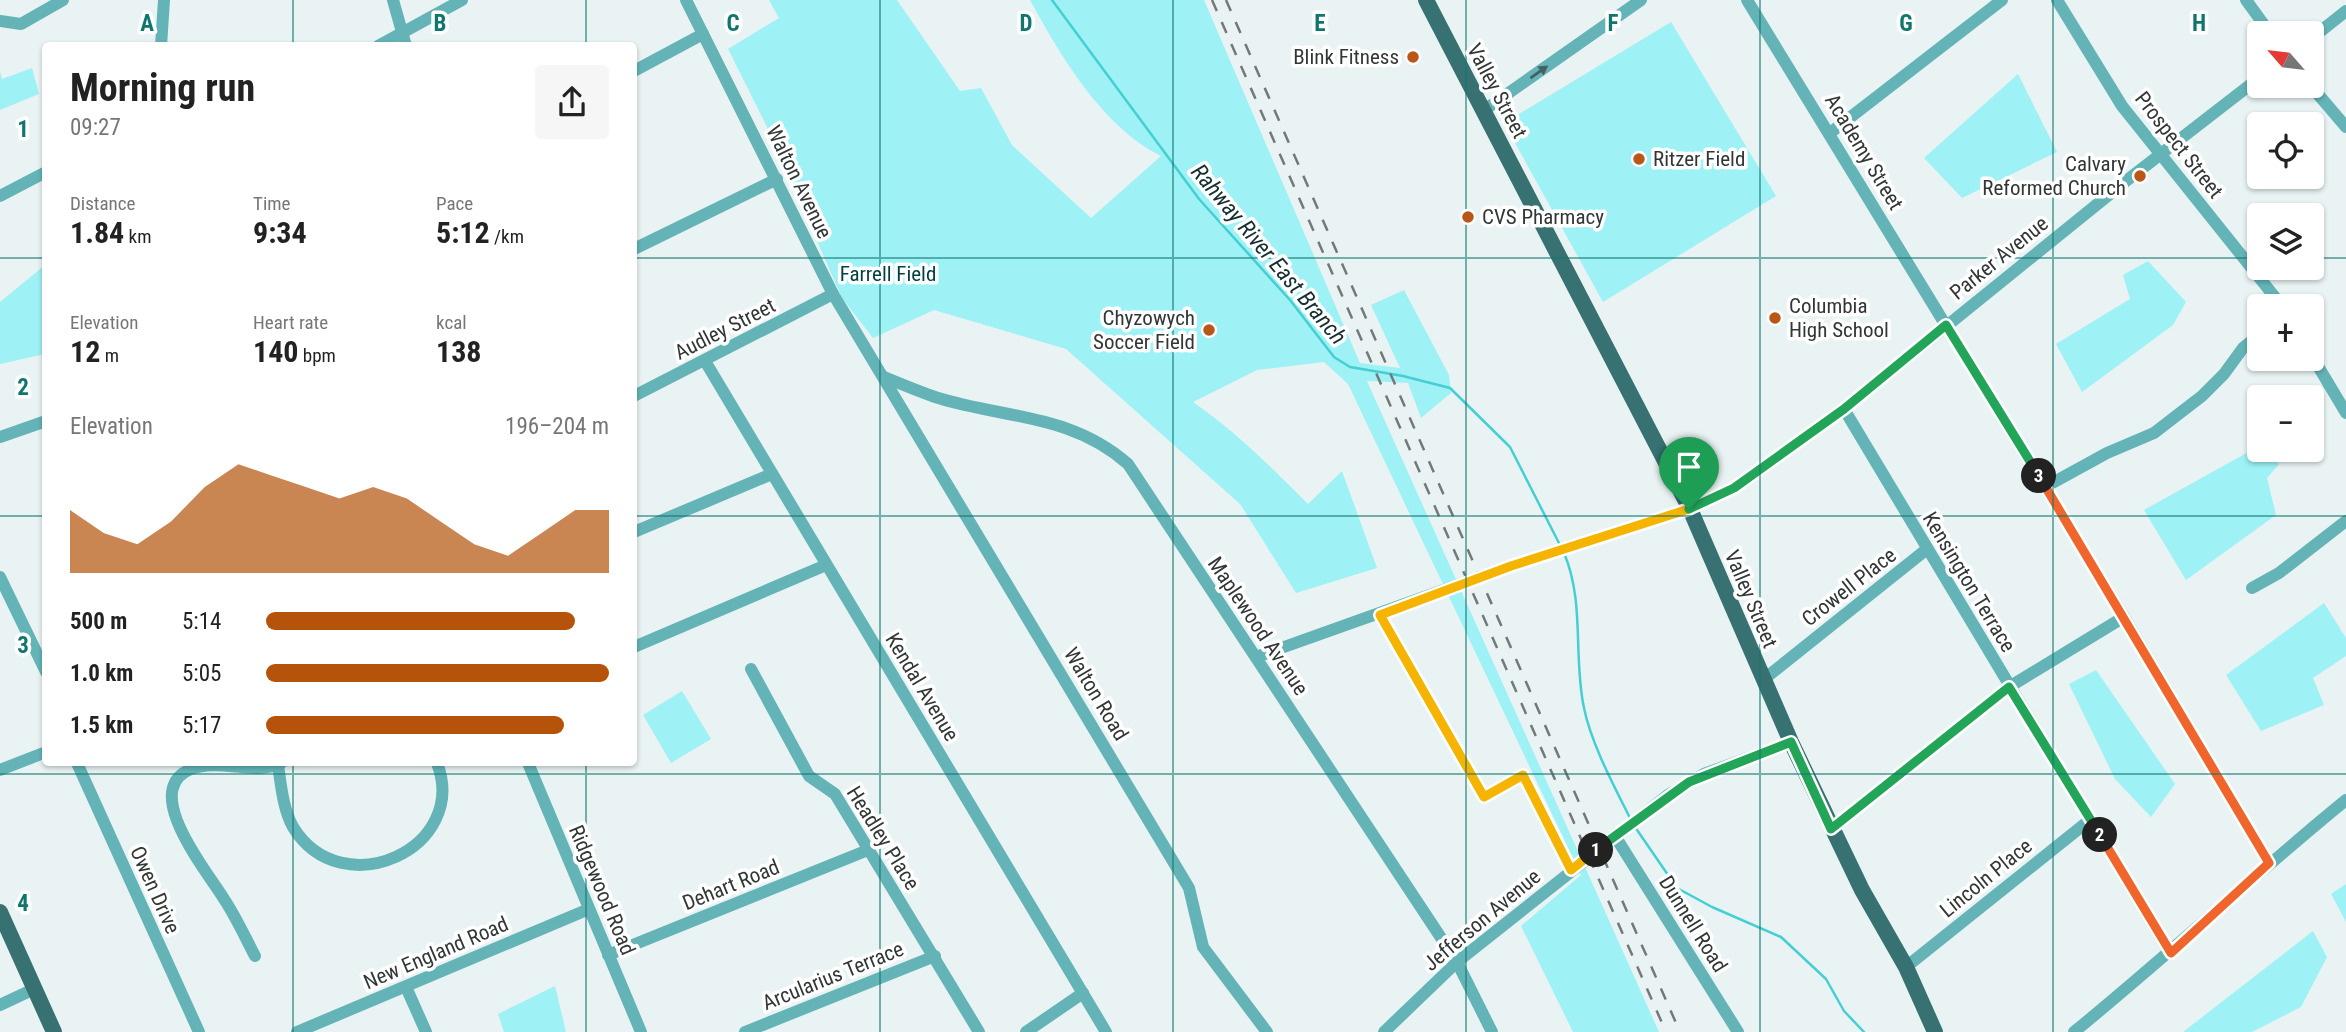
<!DOCTYPE html>
<html lang="en">
<head>
<meta charset="utf-8">
<style>
	:root { --surface:#fff; --page:#f6f6f6; --text:#222; --muted:#767676; --accent:#b45309 }
	body { margin:0; font-family:"Roboto Condensed",sans-serif; background:var(--page); color:var(--text); height:100vh; display:flex; flex-direction:column; font-size:26px; white-space:nowrap }
	* { box-sizing:border-box; margin:0 }
	p { font-size:23px; color:var(--muted) }
	.icon { flex:none; width:38px; height:38px; fill:none; stroke:currentColor; stroke-width:2; stroke-linecap:round; stroke-linejoin:round }
	.map { position:relative; flex:1; overflow:hidden }
	.details { position:absolute; left:42px; top:42px; width:595px; height:724px; display:flex; flex-direction:column; background:var(--surface); border-radius:7px; box-shadow:0 2px 5px #0004 }
	.details>* { flex:none }
	.needle { width:46px; rotate:298deg }
	.controls { position:absolute; left:2247px; top:21px; display:grid; gap:14px }
	.controls a { display:grid; place-items:center; width:77px; height:77px; border-radius:7px; background:var(--surface); box-shadow:0 2px 5px #0004; font-size:35px }
	.pin { position:absolute; display:grid; place-items:center; width:60px; height:60px; color:#fff; margin:-72px -30px; border-radius:50% 50% 50% 0; rotate:-45deg; box-shadow:0 0 7px #0007 }
	.pin .icon { rotate:45deg }
	.km { position:absolute; width:35px; height:35px; margin:-18px; border-radius:50%; background:#222; color:#fff; font-size:19px; line-height:35px; text-align:center }
	.round { display:grid; place-items:center; flex:none; width:74px; height:74px; border-radius:7px; background:var(--page) }
	.head { display:flex; align-items:center; justify-content:space-between; height:119px; padding:0 28px }
	h1 { font-size:38px; font-weight:700; line-height:52px }
	.figures { display:grid; grid-template-columns:repeat(3,1fr); gap:10px; height:119px; padding:7px 28px }
	.figures div { display:grid; align-content:center }
	.figures b { font-size:30px; font-weight:700 }
	.figures small { font-size:19px; font-weight:400 }
	.figures p { font-size:19px }
	.chart { height:196px; padding:14px 28px }
	.chart p { display:flex; justify-content:space-between }
	.chart svg { width:100%; height:126px; margin-top:7px; fill:var(--accent); opacity:.7 }
	ul { padding:0 28px; list-style:none; font-size:23px }
	li { display:grid; grid-template-columns:112px 84px 1fr; align-items:center; height:52px }
	li i { height:18px; border-radius:9px; background:var(--accent) }
	.map>svg:first-child { display:block }
	.green { fill:#9ef1f4 }
	.lines { fill:none; stroke-linecap:round; stroke-linejoin:round }
	.stream { stroke:#45cfd3; stroke-width:2.5 }
	.minor { stroke:#64b4b7; stroke-width:12 }
	.major { stroke:#387172; stroke-width:16 }
	.rail { stroke:#737879; stroke-width:2.5; stroke-dasharray:12 12; stroke-linecap:butt }
	.oneway { fill:#446263 }
	.split-1-casing { stroke:#fff; stroke-width:14 }
	.split-2-casing { stroke:#fff; stroke-width:14 }
	.split-3-casing { stroke:#fff; stroke-width:14 }
	.split-4-casing { stroke:#fff; stroke-width:14 }
	.split-1 { stroke:#f5b400; stroke-width:9 }
	.split-2 { stroke:#22a559; stroke-width:9 }
	.split-3 { stroke:#f0652b; stroke-width:9 }
	.split-4 { stroke:#22a559; stroke-width:9 }
	.grid { fill:none; stroke:#0f766e; stroke-width:2; stroke-opacity:0.55 }
	.poi-dot { fill:#b85718; stroke:#fff; stroke-width:2.5 }
	.labels { text-anchor:middle; stroke-width:7; stroke-linejoin:round; paint-order:stroke }
	.poi-label { font-size:21px; fill:#323636; stroke:#fff; text-anchor:end }
	.street-label { font-size:21px; fill:#323636; stroke:#fff }
	.park-label { font-size:21px; fill:#003f41; stroke:#fff }
	.water-label { font-size:23px; font-style:italic; fill:#172e2f; stroke:#fff }
	.grid-label { font-size:23px; text-anchor:middle; font-weight:bold; fill:#0f766e; stroke:#fff; stroke-width:7; stroke-linejoin:round; paint-order:stroke }
</style>
</head>
<body>
<div class="map">
<svg width="2346" height="1032" viewBox="0 0 2346 1032">
	<rect width="100%" height="100%" fill="#eaf3f4"/>
	<g class="green">
		<path d="M769,0H897L960,91L981,88L1012,145L1091,218L1161,156C1103,128 1060,55 1030,0H1204L1360,363L1400,368L1371,305L1404,290L1449,375L1451,393L1421,418L1408,383L1367,381L1659,1032H1573L1521,926L1581,875L1348,384L1324,362L1257,370L1193,402C1236,432 1271,467 1308,504L1342,471L1377,568L1296,593L1240,504L1066,349L934,310L873,338L842,298L766,125L728,49L779,18Z"/>
		<polygon points="1671,22 1776,196 1603,302 1504,123"/>
		<polygon points="32,68 39,94 0,110 0,71 2,79"/>
		<polygon points="2018,74 2057,152 1962,198 1924,158"/>
		<polygon points="2148,261 2186,302 2173,325 2082,392 2056,344 2130,299 2123,275"/>
		<polygon points="45,265 45,354 0,364 0,302"/>
		<polygon points="2259,446 2259,450 2264,450 2279,464 2267,478 2276,515 2186,580 2144,510"/>
		<polygon points="2324,603 2346,638 2346,656 2313,678 2324,705 2261,731 2226,675"/>
		<polygon points="2096,670 2175,784 2151,817 2115,779 2069,684"/>
		<polygon points="682,691 711,739 671,763 643,715"/>
		<polygon points="2346,884 2346,922 2331,894"/>
		<polygon points="2313,931 2327,957 2301,1007 2252,1032 2183,1032"/>
		<polygon points="555,986 566,1032 504,1032 498,1014"/>
	</g>
	<g class="lines">
		<g class="stream">
			<polyline points="1052,0 1199,199 1290,300 1334,357 1350,367 1403,376 1450,388 1510,447 1561,547"/>
			<path d="M1564,553C1585,602 1573,657 1584,708C1591,743 1614,786 1630,818"/>
			<polyline points="1635,827 1677,888 1712,907 1781,937 1826,979 1844,1011 1864,1032"/>
		</g>
		<g class="minor">
			<polyline points="393,0 406,46"/>
			<polyline points="686,0 833,294 1189,888 1203,947 1267,1032"/>
			<polyline points="1747,0 2124,617 2269,863"/>
			<polyline points="2057,0 2122,106 2282,306"/>
			<polyline points="2246,0 2270,33"/>
			<polyline points="0,21 21,24 63,0"/>
			<polyline points="2312,38 2346,11"/>
			<polyline points="161,46 164,0"/>
			<polyline points="378,46 462,0"/>
			<polyline points="634,71 703,34"/>
			<polyline points="2311,86 2346,127"/>
			<polyline points="1483,111 1641,0"/>
			<polyline points="1830,133 2002,0"/>
			<polyline points="0,196 46,172"/>
			<polyline points="634,249 777,179"/>
			<polyline points="2312,356 2346,413"/>
			<polyline points="705,361 1106,1032"/>
			<path d="M884,377C901,384 918,391 935,397C1004,419 1070,413 1128,464L1457,962L1492,1032"/>
			<polyline points="634,396 833,294"/>
			<polyline points="1844,409 2170,953"/>
			<polyline points="0,437 46,421"/>
			<polyline points="2045,487 2107,453 2154,433 2202,396 2224,374 2243,348 2259,335"/>
			<polyline points="634,532 772,474"/>
			<polyline points="0,577 46,672"/>
			<polyline points="2252,588 2279,573 2346,521"/>
			<polyline points="1380,615 1484,797 1523,775 1571,870"/>
			<polyline points="634,647 826,565"/>
			<polyline points="1256,657 1511,566 1690,509 1734,488 1844,409 2126,181 2259,78"/>
			<polyline points="751,669 809,776 835,794 979,1032"/>
			<polyline points="1763,680 1927,549"/>
			<polyline points="77,763 199,1032"/>
			<polyline points="528,763 641,1032"/>
			<path d="M278,765C281,785 283,809 293,827C342,907 470,848 437,763"/>
			<polyline points="0,770 46,752"/>
			<polyline points="1831,829 2009,687 2124,617"/>
			<polyline points="1615,836 1738,1032"/>
			<polyline points="608,955 868,850"/>
			<path d="M255,956C245,937 236,917 224,899C210,875 138,790 191,769C220,758 255,776 281,763"/>
			<polyline points="1906,967 2091,819"/>
			<polyline points="406,987 426,1032"/>
			<polyline points="0,1005 34,989"/>
			<polyline points="297,1032 589,909"/>
			<polyline points="745,1032 935,956"/>
			<polyline points="1026,1032 1083,993"/>
			<polyline points="1384,1032 1457,962 1668,795 1704,774 1791,742"/>
			<path d="M2074,1032C2166,957 2254,875 2346,800"/>
		</g>
		<g class="major">
			<polyline points="1426,0 1690,509 1791,742 1862,890 1906,967 1935,1032"/>
			<polyline points="0,912 54,1032"/>
		</g>
		<g class="rail">
			<polyline points="1212,0 1666,1032"/>
			<polyline points="1226,0 1680,1032"/>
		</g>
	</g>
	<defs><path id="oneway-solid" d="M-6-.8H1V-3.2L6.5 0L1 3.2V.8H-6Z" transform="scale(1.75)"/></defs>
	<use class="oneway" href="#oneway-solid" transform="translate(1539 72) rotate(-35)"/>
	<g class="lines">
		<g class="split-1-casing">
			<polyline id="split-1" points="1596,850 1571,870 1523,775 1484,797 1380,615 1511,566 1689,509"/>
		</g>
		<g class="split-2-casing">
			<polyline id="split-2" points="1596,850 1689,782 1791,742 1831,829 2009,687 2100,835"/>
		</g>
		<g class="split-3-casing">
			<polyline id="split-3" points="2039,476 2269,863 2171,953 2100,835"/>
		</g>
		<g class="split-4-casing">
			<polyline id="split-4" points="1689,509 1734,488 1844,409 1946,325 2039,476"/>
		</g>
		<use href="#split-1" class="split-1"/>
		<use href="#split-2" class="split-2"/>
		<use href="#split-3" class="split-3"/>
		<use href="#split-4" class="split-4"/>
	</g>
	<path class="grid" d="M293,0V46M586,0V46M880,0V1032M1173,0V1032M1466,0V1032M1760,0V1032M2053,0V1032M0,258H46M634,258H2259M2312,258H2346M0,516H46M634,516H2346M293,763V1032M586,763V1032M0,774H2346"/>
	<g class="poi-dot">
		<circle cx="1413" cy="57" r="7"/>
		<circle cx="1639" cy="159" r="7"/>
		<circle cx="2140" cy="176" r="7"/>
		<circle cx="1468" cy="217" r="7"/>
		<circle cx="1775" cy="318" r="7"/>
		<circle cx="1209" cy="330" r="7"/>
	</g>
	<g class="labels">
		<g class="poi-label">
			<text x="1399" y="64">Blink Fitness</text>
			<text x="1653" y="166" text-anchor="start">Ritzer Field</text>
			<text x="2126" y="171">Calvary<tspan x="2126" dy="24">Reformed Church</tspan></text>
			<text x="1482" y="224" text-anchor="start">CVS Pharmacy</text>
			<text x="1789" y="313" text-anchor="start">Columbia<tspan x="1789" dy="24">High School</tspan></text>
			<text x="1195" y="325">Chyzowych<tspan x="1195" dy="24">Soccer Field</tspan></text>
		</g>
		<g class="street-label">
			<text transform="translate(1497 91) rotate(62)" y="7">Valley Street</text>
			<text transform="translate(2179 145) rotate(52)" y="7">Prospect Street</text>
			<text transform="translate(1864 152) rotate(59)" y="7">Academy Street</text>
			<text transform="translate(799 182) rotate(64)" y="7">Walton Avenue</text>
			<text transform="translate(1999 258) rotate(-39)" y="7">Parker Avenue</text>
			<text transform="translate(725 329) rotate(-27)" y="7">Audley Street</text>
			<text transform="translate(1969 582) rotate(59)" y="7">Kensington Terrace</text>
			<text transform="translate(1849 587) rotate(-38)" y="7">Crowell Place</text>
			<text transform="translate(1751 599) rotate(67)" y="7">Valley Street</text>
			<text transform="translate(1258 626) rotate(56)" y="7">Maplewood Avenue</text>
			<text transform="translate(922 687) rotate(59)" y="7">Kendal Avenue</text>
			<text transform="translate(1096 694) rotate(59)" y="7">Walton Road</text>
			<text transform="translate(883 838) rotate(58)" y="7">Headley Place</text>
			<text transform="translate(1986 878) rotate(-39)" y="7">Lincoln Place</text>
			<text transform="translate(731 885) rotate(-22)" y="7">Dehart Road</text>
			<text transform="translate(155 890) rotate(66)" y="7">Owen Drive</text>
			<text transform="translate(602 890) rotate(67)" y="7">Ridgewood Road</text>
			<text transform="translate(1482 920) rotate(-40)" y="7">Jefferson Avenue</text>
			<text transform="translate(1693 924) rotate(58)" y="7">Dunnell Road</text>
			<text transform="translate(436 953) rotate(-23)" y="7">New England Road</text>
			<text transform="translate(833 976) rotate(-22)" y="7">Arcularius Terrace</text>
		</g>
		<g class="park-label">
			<text x="888" y="281">Farrell Field</text>
		</g>
		<g class="water-label">
			<text transform="translate(1269 254) rotate(50)" y="8">Rahway River East Branch</text>
		</g>
	</g>
	<g class="grid-label">
		<text x="147" y="31">A</text>
		<text x="440" y="31">B</text>
		<text x="733" y="31">C</text>
		<text x="1026" y="31">D</text>
		<text x="1320" y="31">E</text>
		<text x="1613" y="31">F</text>
		<text x="1906" y="31">G</text>
		<text x="2199" y="31">H</text>
		<text x="23" y="137">1</text>
		<text x="23" y="395">2</text>
		<text x="23" y="653">3</text>
		<text x="23" y="911">4</text>
	</g>
</svg>
<div class="controls">
<a><svg class="needle" viewBox="-14 -14 28 28"><path d="M0-13l5 13h-10z" fill="#e53935"/><path d="M0 13l5-13h-10z" fill="#767676"/></svg></a>
<a><svg class="icon" aria-label="locate" viewBox="0 0 24 24"><circle cx="12" cy="12" r="6"/><path d="M12 2v4M12 18v4M2 12h4M18 12h4"/></svg></a>
<a><svg class="icon" aria-label="layers" viewBox="0 0 24 24"><path d="M12 4l9 5-9 5-9-5zM3 14l9 5 9-5"/></svg></a>
<a>+</a>
<a>−</a>
</div>
<div class="pin" style="left:1689px;top:509px;background:#1e9e55"><svg class="icon" aria-label="arrive" viewBox="0 0 24 24"><path d="M6 21V4h12l-3 4 3 4H6"/></svg></div>
<b class="km" style="left:1596px;top:850px">1</b>
<b class="km" style="left:2100px;top:835px">2</b>
<b class="km" style="left:2039px;top:476px">3</b>
<section class="details">
<div class="head"><div><h1>Morning run</h1><p>09:27</p></div><a class="round"><svg class="icon" aria-label="share" viewBox="0 0 24 24"><path d="M12 15V3M7 8l5-5 5 5M5 13v7h14v-7"/></svg></a></div>
<div class="figures">
<div><p>Distance</p><b>1.84<small> km</small></b></div>
<div><p>Time</p><b>9:34</b></div>
<div><p>Pace</p><b>5:12<small> /km</small></b></div>
</div>
<div class="figures">
<div><p>Elevation</p><b>12<small> m</small></b></div>
<div><p>Heart rate</p><b>140<small> bpm</small></b></div>
<div><p>kcal</p><b>138</b></div>
</div>
<div class="chart"><p><span>Elevation</span>196–204 m</p>
<svg viewBox="0 0 160 44" preserveAspectRatio="none"><path d="M0 44V22L10 30L20 34L30 26L40 14L50 6L60 10L70 14L80 18L90 14L100 18L110 26L120 34L130 38L140 30L150 22L160 22V44z"/></svg>
</div>
<ul>
<li><b>500 m</b>5:14<i style="width:90%"></i></li>
<li><b>1.0 km</b>5:05<i style="width:100%"></i></li>
<li><b>1.5 km</b>5:17<i style="width:87%"></i></li>
</ul>
</section>
</div>
</body>
</html>
